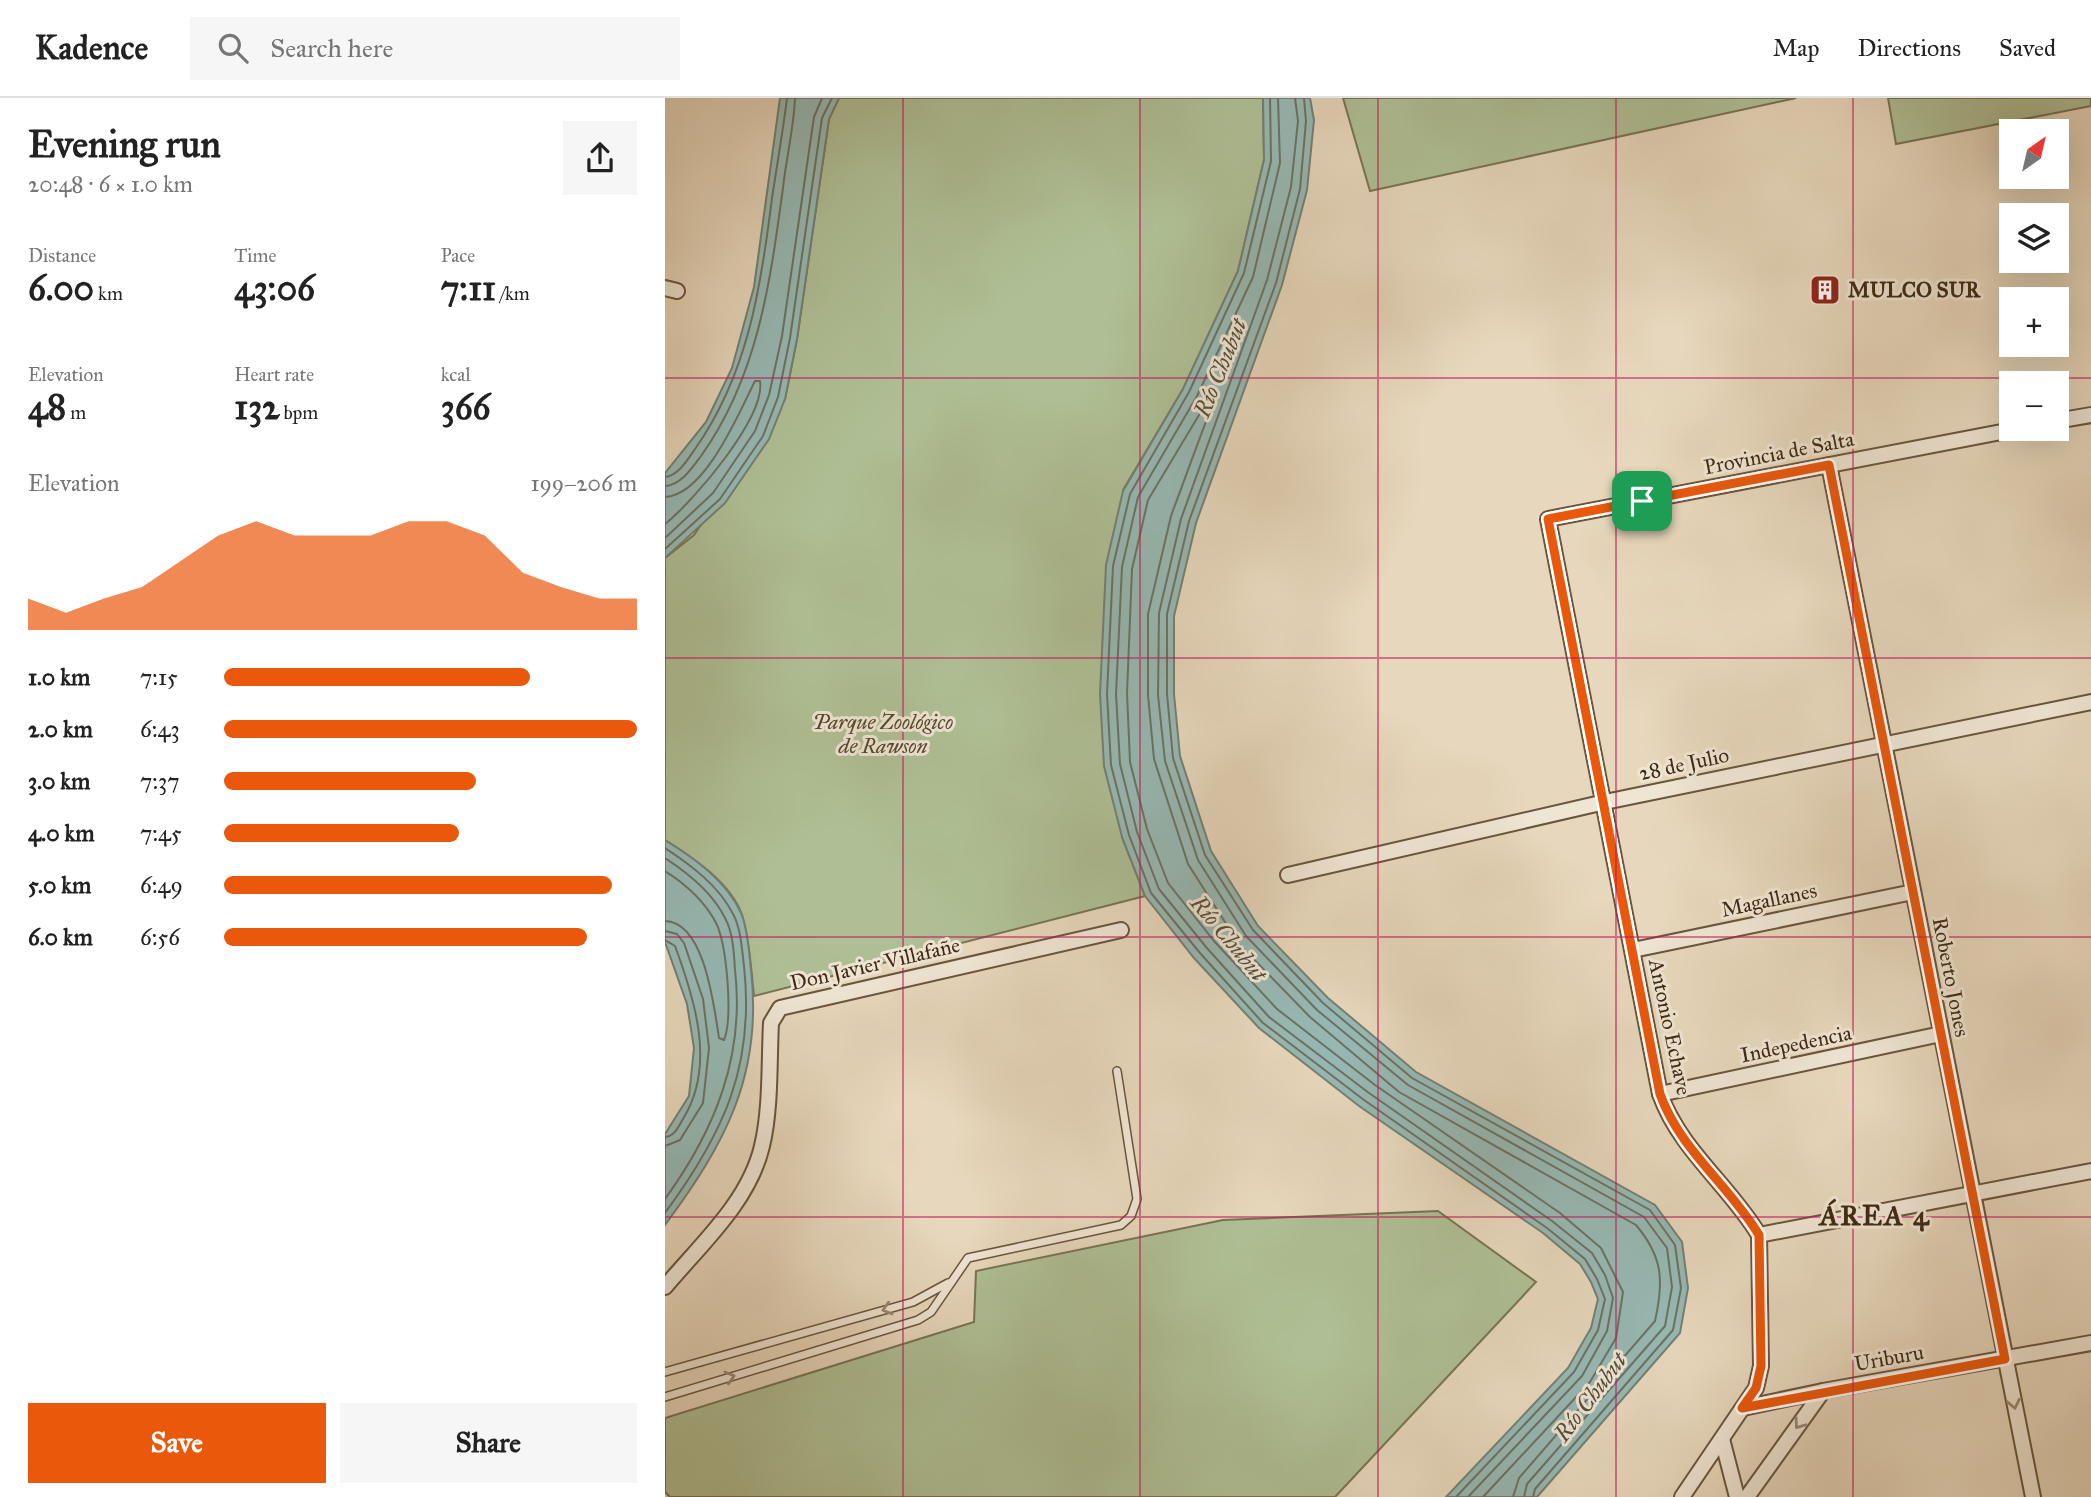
<!DOCTYPE html>
<html lang="en">
<head>
<meta charset="utf-8">
<style>
	:root { --surface:#fff; --page:#f6f6f6; --text:#222; --muted:#767676; --line:#e0e0e0; --accent:#ea580c }
	body { margin:0; font-family:"IM FELL Great Primer",serif; background:var(--page); color:var(--text); height:100vh; display:flex; flex-direction:column; font-size:26px; white-space:nowrap }
	* { box-sizing:border-box; margin:0 }
	p { font-size:23px; color:var(--muted) }
	.icon { flex:none; width:38px; height:38px; fill:none; stroke:currentColor; stroke-width:2; stroke-linecap:round; stroke-linejoin:round }
	.map { position:relative; flex:1; overflow:hidden }
	.sheet { display:flex; flex-direction:column; background:var(--surface); width:665px }
	.sheet>* { flex:none }
	.needle { width:46px; rotate:34deg }
	.fabs { position:absolute; left:1334px; top:21px; display:grid; gap:14px }
	.fabs a { display:grid; place-items:center; width:70px; height:70px; border-radius:0px; background:var(--surface); box-shadow:0 7px 28px #0002; font-size:35px }
	.pin { position:absolute; display:grid; place-items:center; width:60px; height:60px; color:#fff; margin:-30px; border-radius:14px; box-shadow:0 4px 10px #0006 }
	.round { display:grid; place-items:center; flex:none; width:74px; height:74px; border-radius:0px; background:var(--page) }
	.summary { display:flex; align-items:center; justify-content:space-between; height:119px; padding:0 28px }
	h1 { font-size:38px; font-weight:800; line-height:52px }
	.stats { display:grid; grid-template-columns:repeat(3,1fr); gap:10px; height:119px; padding:7px 28px }
	.stats div { display:grid; align-content:center }
	.stats b { font-size:35px; font-weight:800 }
	.stats small { font-size:19px; font-weight:400 }
	.stats p { font-size:19px }
	.chart { height:196px; padding:14px 28px }
	.chart p { display:flex; justify-content:space-between }
	.chart svg { width:100%; height:126px; margin-top:7px; fill:var(--accent); opacity:.7 }
	.cta { display:flex; gap:14px; margin-top:auto; padding:14px 28px }
	.cta a { flex:1; height:80px; border-radius:0px; background:var(--accent); color:#fff; font-size:28px; font-weight:800; line-height:80px; text-align:center }
	.cta a+a { background:var(--page); color:var(--text) }
	ul { padding:0 28px; list-style:none; font-size:23px }
	li { display:grid; grid-template-columns:112px 84px 1fr; align-items:center; height:52px }
	li i { height:18px; border-radius:9px; background:var(--accent) }
	header { display:flex; align-items:center; gap:42px; box-sizing:border-box; height:98px; padding:0 35px; background:var(--surface); border-bottom:2px solid var(--line) }
	header strong { font-size:33px }
	nav { display:flex; gap:38px; margin-inline-start:auto; font-size:24px }
	.search { width:490px; height:63px; background:var(--page); display:flex; align-items:center; gap:18px; box-sizing:border-box; padding:0 24px; border-radius:0px; color:var(--muted); font-size:26px }
	main { display:flex; flex:1; min-height:0 }
	.map>svg:first-child { display:block }
	.green { fill:#afbf95; stroke:#777454; stroke-width:2 }
	.water { fill:#97b9b4; stroke:#748074; stroke-width:2 }
	.lines { fill:none; stroke-linecap:round; stroke-linejoin:round }
	.shore { stroke:#6b7264; stroke-width:2 }
	.lane-casing { stroke:#69553d; stroke-width:10 }
	.street-casing { stroke:#69553d; stroke-width:18 }
	.lane { stroke:#efe5d3; stroke-width:7 }
	.street { stroke:#efe5d3; stroke-width:14 }
	.oneway { stroke:#978873 }
	.route-casing { stroke:#fff; stroke-width:14 }
	.route { stroke:#ea580c; stroke-width:9 }
	.grid { fill:none; stroke:#c2185b; stroke-width:2; stroke-opacity:0.55 }
	.labels { text-anchor:middle; stroke-width:6; stroke-linejoin:round; paint-order:stroke }
	.poi-label { font-size:21px; font-weight:bold; fill:#3f2a13; stroke:#efe5d3; text-anchor:start }
	.street-label { font-size:21px; fill:#3f2a13; stroke:#efe5d3 }
	.park-label { font-size:21px; font-style:italic; fill:#55482d; stroke:#efe5d3 }
	.water-label { font-size:23px; font-style:italic; fill:#554e3b; stroke:#efe5d3 }
	.district-label { font-size:28px; font-weight:bold; letter-spacing:2px; fill:#3f2a13; stroke:#efe5d3 }
</style>
</head>
<body>
<header>
<strong>Kadence</strong>
<div class="search"><svg class="icon" aria-label="search" viewBox="0 0 24 24"><circle cx="10" cy="10" r="6"/><path d="M15 15l6 6"/></svg>Search here</div>
<nav><a>Map</a><a>Directions</a><a>Saved</a></nav>
</header>
<main>
<section class="sheet">
<div class="summary"><div><h1>Evening run</h1><p>20:48 · 6 × 1.0 km</p></div><a class="round"><svg class="icon" aria-label="share" viewBox="0 0 24 24"><path d="M12 15V3M7 8l5-5 5 5M5 13v7h14v-7"/></svg></a></div>
<div class="stats">
<div><p>Distance</p><b>6.00<small> km</small></b></div>
<div><p>Time</p><b>43:06</b></div>
<div><p>Pace</p><b>7:11<small> /km</small></b></div>
</div>
<div class="stats">
<div><p>Elevation</p><b>48<small> m</small></b></div>
<div><p>Heart rate</p><b>132<small> bpm</small></b></div>
<div><p>kcal</p><b>366</b></div>
</div>
<div class="chart"><p><span>Elevation</span>199–206 m</p>
<svg viewBox="0 0 160 44" preserveAspectRatio="none"><path d="M0 44V33L10 38L20 33L30 29L40 20L50 11L60 6L70 11L80 11L90 11L100 6L110 6L120 11L130 24L140 29L150 33L160 33V44z"/></svg>
</div>
<ul>
<li><b>1.0 km</b>7:15<i style="width:74%"></i></li>
<li><b>2.0 km</b>6:43<i style="width:100%"></i></li>
<li><b>3.0 km</b>7:37<i style="width:61%"></i></li>
<li><b>4.0 km</b>7:45<i style="width:57%"></i></li>
<li><b>5.0 km</b>6:49<i style="width:94%"></i></li>
<li><b>6.0 km</b>6:56<i style="width:88%"></i></li>
</ul>
<div class="cta"><a>Save</a><a>Share</a></div>
</section>
<div class="map">
<svg width="1426" height="1399" viewBox="0 0 1426 1399">
	<rect width="100%" height="100%" fill="#e7d7bc"/>
	<filter id="stains"><feTurbulence type="fractalNoise" baseFrequency=".00286" numOctaves="4"/><feColorMatrix values="0 0 0 0 .2 0 0 0 0 .09 0 0 0 0 .02 0 0 0 .5 -.17"/></filter>
	<radialGradient id="worn" r=".72"><stop offset=".6" stop-color="#630" stop-opacity="0"/><stop offset="1" stop-color="#630" stop-opacity=".3"/></radialGradient>
	<g class="green">
		<path d="M174,0H598L599,62L573,173L518,291L458,392L457,739L480,798L89,898C86,872 85,843 77,817C66,785 27,759 0,742V460L29,437L120,301L132,241L164,21Z"/>
		<polygon points="678,0 1131,0 705,93"/>
		<polygon points="1223,0 1426,0 1426,8 1231,46"/>
		<polygon points="773,1113 871,1184 670,1399 5,1399 0,1394 0,1320 309,1224 311,1173 558,1122"/>
	</g>
	<g class="water">
		<polygon points="115,0 174,0 164,21 132,241 120,301 104,341 60,405 0,460 0,375 41,324 67,270 89,189"/>
		<polygon points="598,0 645,0 649,22 642,92 617,187 531,425 509,518 509,596 515,658 546,753 593,828 663,900 751,974 990,1107 1017,1144 1023,1190 1015,1235 872,1399 781,1399 903,1270 926,1230 933,1201 926,1184 915,1166 878,1135 694,1008 594,930 529,860 480,798 457,739 439,668 435,596 441,467 458,393 518,291 573,173 599,62"/>
		<path d="M0,742C28,759 62,783 76,815C83,831 84,855 86,872C98,977 60,1046 0,1127V1036L24,998L29,950L22,906L0,844Z"/>
	</g>
	<g class="lines">
		<g class="shore">
			<polyline points="605,0 606,63 579,175 524,294 465,396 448,468 442,596 446,667 464,737 486,795 535,855 598,925 699,1002 882,1130 920,1161 932,1181 940,1201 933,1232 909,1274 791,1399"/>
			<polyline points="613,0 615,65 588,179 532,298 473,399 457,469 451,596 455,666 472,734 494,791 541,849 604,919 704,995 887,1123 927,1155 940,1177 948,1200 942,1233 917,1278 803,1399"/>
			<polyline points="630,0 633,23 626,89 602,182 516,421 494,515 493,597 500,663 533,762 581,838 652,912 743,987 979,1119 1002,1150 1007,1189 1000,1228 862,1386 859,1399"/>
			<polyline points="639,0 641,23 635,91 611,185 524,423 502,516 502,596 508,660 540,757 588,832 658,905 747,980 985,1112 1010,1147 1016,1190 1008,1232 870,1391 868,1399"/>
			<path d="M0,379C13,378 23,361 30,351C83,276 96,189 107,100C112,67 118,33 122,0"/>
			<path d="M0,388C16,387 27,370 36,358C93,278 105,185 118,90C121,61 129,29 130,0"/>
			<path d="M0,399C40,397 74,315 90,283H95C101,319 28,404 0,426"/>
			<polyline points="0,440 48,395 90,333 104,297 117,238 149,19 157,0"/>
			<polyline points="0,451 55,401 98,338 113,299 125,240 157,20 167,0"/>
			<path d="M0,750C26,767 54,788 68,816C76,830 77,853 79,868C90,969 58,1036 0,1115"/>
			<path d="M0,760C23,775 48,795 60,820C68,834 69,856 70,872C80,958 50,1032 0,1101"/>
			<path d="M0,773C19,785 39,803 50,823C62,844 68,920 59,942L54,940C49,909 40,824 0,823"/>
			<polyline points="0,833 12,836 19,845 38,901 44,950 38,1005 15,1042 0,1048"/>
			<path d="M0,842L10,848C30,902 51,968 18,1021C13,1029 10,1038 0,1039"/>
			<path d="M818,1399L925,1284L951,1240L958,1194L936,1150L895,1115L710,987L612,911L549,843L503,785L482,731L465,664L462,595L467,471L483,402L543,302L547,307L506,418L483,516V597L489,661L523,766L574,846L645,919L734,994L971,1127C998,1159 999,1183 990,1223L854,1380L848,1399"/>
		</g>
		<g class="lane-casing">
			<g id="lane">
				<polyline points="0,1274 248,1204 283,1185"/>
				<polyline points="0,1299 253,1222 266,1214 303,1160 456,1127 466,1118 472,1101 452,973"/>
			</g>
		</g>
		<g class="street-casing">
			<g id="street">
				<polyline points="0,190 12,193"/>
				<polyline points="1391,323 1426,317"/>
				<polyline points="1164,367 1368,1399"/>
				<polyline points="623,777 940,704 1426,604"/>
				<polyline points="968,852 1248,794"/>
				<polyline points="995,996 1276,936"/>
				<polyline points="1094,1137 1426,1073"/>
				<path d="M0,1189C35,1147 84,1104 97,1048C106,1011 104,963 106,925L115,910L456,832"/>
				<polyline points="1078,1310 1158,1293"/>
				<polyline points="1057,1341 1072,1399"/>
				<path d="M1017,1399L1091,1290L1096,1268L1094,1137C1064,1087 1015,1052 995,996L883,421L1352,331"/>
				<polyline points="1082,1399 1158,1293 1426,1245"/>
			</g>
		</g>
		<use href="#lane" class="lane"/>
		<use href="#street" class="street"/>
	</g>
	<defs><path id="oneway-chevron" d="M-2-3.5L2.5 0L-2 3.5" fill="none" stroke-width="1.6" stroke-linecap="round" stroke-linejoin="round" transform="scale(1.75)"/></defs>
	<g class="oneway">
		<use href="#oneway-chevron" transform="translate(222 1211) rotate(164)"/>
		<use href="#oneway-chevron" transform="translate(65 1279) rotate(-17)"/>
		<use href="#oneway-chevron" transform="translate(1349 1306) rotate(78)"/>
		<use href="#oneway-chevron" transform="translate(1134 1326) rotate(126)"/>
	</g>
	<g class="lines">
		<g class="route-casing">
			<path id="route" d="M1164,367L1340,1261L1077,1310L1091,1290L1096,1268L1094,1137C1064,1087 1015,1052 995,996L883,421Z"/>
		</g>
		<use href="#route" class="route"/>
	</g>
	<path class="grid" d="M238,0V1399M475,0V1399M713,0V1399M951,0V1399M1188,0V1399M0,280H1426M0,560H1426M0,839H1426M0,1119H1426"/>
	<defs>
		<g id="building-square" transform="scale(1.575)"><rect x="-9" y="-9" width="18" height="18" rx="4" fill="#8f2418" stroke="#efe5d3"/><path d="M-4-6H4V6H1V3H-1V6H-4ZM-2.5-4.3h1.7v1.8h-1.7ZM.8-4.3h1.7v1.8H.8ZM-2.5-1h1.7V.8h-1.7ZM.8-1h1.7V.8H.8Z" fill="#fff"/></g>
	</defs>
	<g fill-rule="evenodd">
		<use href="#building-square" x="1160" y="192"/>
	</g>
	<g class="labels">
		<g class="poi-label">
			<text x="1183" y="199">MULCO SUR</text>
		</g>
		<g class="street-label">
			<text transform="translate(1114 355) rotate(-11)" y="7">Provincia de Salta</text>
			<text transform="translate(1019 666) rotate(-12)" y="7">28 de Julio</text>
			<text transform="translate(1104 802) rotate(-12)" y="7">Magallanes</text>
			<text transform="translate(210 866) rotate(-13)" y="7">Don Javier Villafañe</text>
			<text transform="translate(1286 879) rotate(79)" y="7">Roberto Jones</text>
			<text transform="translate(1005 929) rotate(78)" y="7">Antonio Echave</text>
			<text transform="translate(1131 946) rotate(-12)" y="7">Indepedencia</text>
			<text transform="translate(1224 1260) rotate(-10)" y="7">Uriburu</text>
		</g>
		<g class="park-label">
			<text x="218" y="631">Parque Zoológico<tspan x="218" dy="24">de Rawson</tspan></text>
		</g>
		<g class="water-label">
			<text transform="translate(555 270) rotate(-68)" y="8">Río Chubut</text>
			<text transform="translate(564 840) rotate(50)" y="8">Río Chubut</text>
			<text transform="translate(925 1299) rotate(-53)" y="8">Río Chubut</text>
		</g>
		<g class="district-label">
			<text x="1210" y="1127">ÁREA 4</text>
		</g>
	</g>
	<rect width="100%" height="100%" filter="url(#stains)"/>
	<rect width="100%" height="100%" fill="url(#worn)"/>
</svg>
<div class="fabs">
<a><svg class="needle" viewBox="-14 -14 28 28"><path d="M0-13l5 13h-10z" fill="#e53935"/><path d="M0 13l5-13h-10z" fill="#767676"/></svg></a>
<a><svg class="icon" aria-label="layers" viewBox="0 0 24 24"><path d="M12 4l9 5-9 5-9-5zM3 14l9 5 9-5"/></svg></a>
<a>+</a>
<a>−</a>
</div>
<div class="pin" style="left:977px;top:403px;background:#1e9e55"><svg class="icon" aria-label="arrive" viewBox="0 0 24 24"><path d="M6 21V4h12l-3 4 3 4H6"/></svg></div>
</div>
</main>
</body>
</html>
